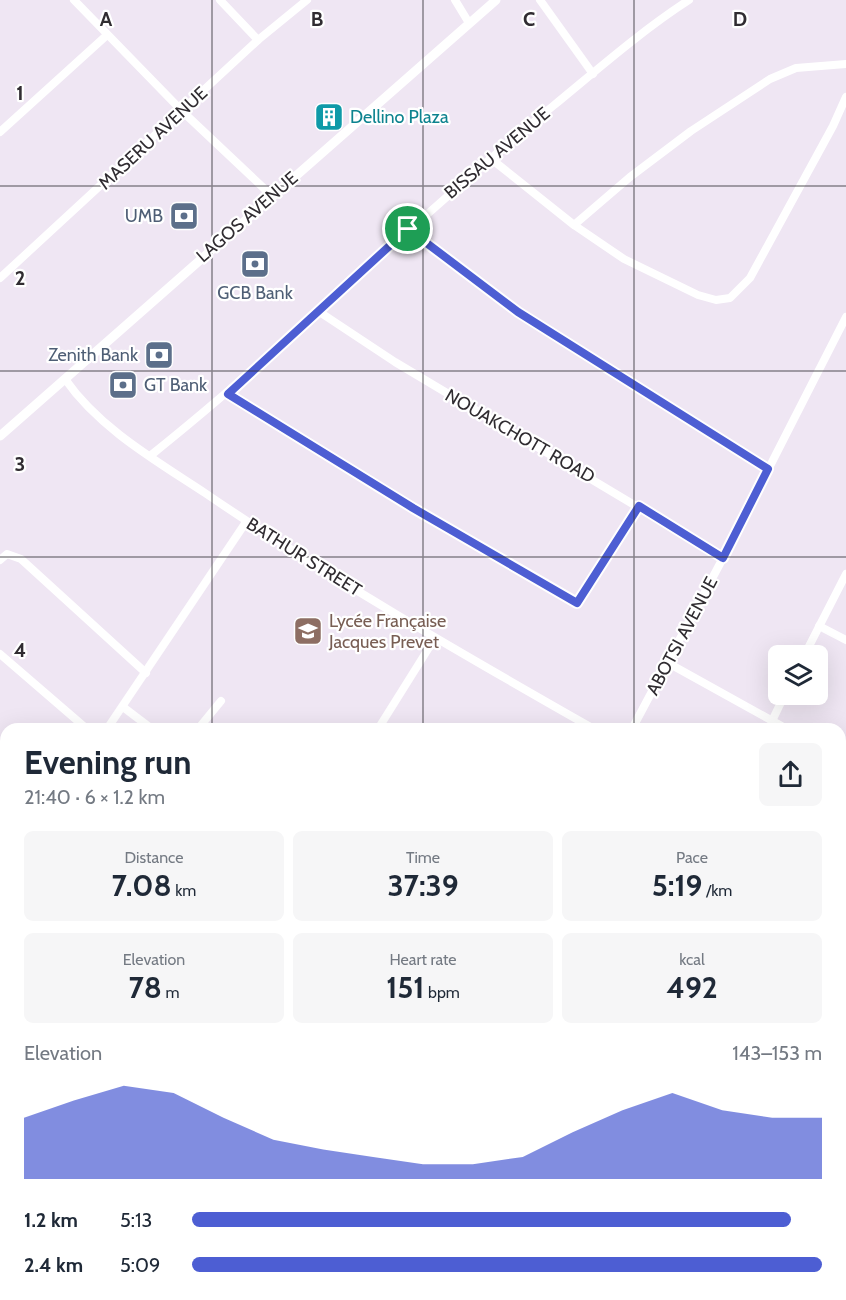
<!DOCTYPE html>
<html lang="en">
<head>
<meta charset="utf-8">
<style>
	:root { --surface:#fff; --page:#f6f6f7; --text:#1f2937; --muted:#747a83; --accent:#4d5ed3 }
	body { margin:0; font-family:Cabin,sans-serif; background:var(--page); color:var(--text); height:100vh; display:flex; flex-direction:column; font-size:22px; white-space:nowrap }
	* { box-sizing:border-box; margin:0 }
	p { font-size:20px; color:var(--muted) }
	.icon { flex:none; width:33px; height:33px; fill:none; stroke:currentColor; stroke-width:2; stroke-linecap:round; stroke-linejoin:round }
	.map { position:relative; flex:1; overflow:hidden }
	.drawer { position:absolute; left:0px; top:723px; width:846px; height:578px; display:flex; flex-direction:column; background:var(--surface); border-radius:18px 18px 0 0; box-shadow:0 6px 24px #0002 }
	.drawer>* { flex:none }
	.buttons { position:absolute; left:768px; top:645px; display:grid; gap:12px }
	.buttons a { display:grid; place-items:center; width:60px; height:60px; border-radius:9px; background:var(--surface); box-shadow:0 6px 24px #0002; font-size:30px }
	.pin { position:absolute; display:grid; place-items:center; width:51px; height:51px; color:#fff; margin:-26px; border:3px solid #fff; border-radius:50%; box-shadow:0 2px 6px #0007 }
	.round { display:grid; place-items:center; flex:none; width:63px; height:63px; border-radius:9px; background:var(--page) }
	.summary { display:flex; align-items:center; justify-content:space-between; height:102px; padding:0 24px }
	h1 { font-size:33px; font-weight:700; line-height:45px }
	.figures { display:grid; grid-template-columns:repeat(3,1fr); gap:9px; height:102px; padding:6px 24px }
	.figures div { display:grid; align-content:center; border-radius:9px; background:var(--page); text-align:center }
	.figures b { font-size:30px; font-weight:700 }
	.figures small { font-size:16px; font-weight:400 }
	.figures p { font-size:16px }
	.chart { height:168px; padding:12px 24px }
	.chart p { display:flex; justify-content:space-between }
	.chart svg { width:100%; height:108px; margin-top:6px; fill:var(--accent); opacity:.7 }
	ul { padding:0 24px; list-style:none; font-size:20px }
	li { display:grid; grid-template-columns:96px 72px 1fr; align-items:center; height:45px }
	li i { height:15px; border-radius:8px; background:var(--accent) }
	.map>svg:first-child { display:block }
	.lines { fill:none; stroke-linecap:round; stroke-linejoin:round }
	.minor { stroke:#fff; stroke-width:8 }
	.tertiary { stroke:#fff; stroke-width:9 }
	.secondary { stroke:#fff; stroke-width:10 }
	.route-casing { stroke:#fff; stroke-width:12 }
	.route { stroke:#4d5ed3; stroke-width:8 }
	.grid { fill:none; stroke:#302c31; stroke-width:1.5; stroke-opacity:0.55 }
	.labels { text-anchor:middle; stroke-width:4.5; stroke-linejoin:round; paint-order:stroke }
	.culture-label { font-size:18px; fill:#0d838f; stroke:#fff; text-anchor:start }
	.street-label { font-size:18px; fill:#302c31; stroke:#fff }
	.service-label { font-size:18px; fill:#4e5e75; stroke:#fff; text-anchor:end }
	.education-label { font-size:18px; fill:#785e54; stroke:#fff; text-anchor:start }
	.grid-label { font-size:20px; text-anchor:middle; font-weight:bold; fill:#302c31; stroke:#fff; stroke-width:4.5; stroke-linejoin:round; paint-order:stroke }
</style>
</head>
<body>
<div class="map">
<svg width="846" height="1300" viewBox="0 0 846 1300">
	<rect width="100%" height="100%" fill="#efe6f3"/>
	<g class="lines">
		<g class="minor">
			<polyline points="74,0 183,112 271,195"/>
			<polyline points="220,0 258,40"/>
			<polyline points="455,0 469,23"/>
			<polyline points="540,0 593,74"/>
			<polyline points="0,132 107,35"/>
			<polyline points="490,158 574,225 624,259 698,295 716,300 730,298 750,278 833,126 846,97"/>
			<polyline points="574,225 630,177 691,131 770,79 796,68 846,64"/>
			<polyline points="408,229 518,312 768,469"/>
			<polyline points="0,278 258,40 307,0"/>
			<polyline points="318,311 395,362 723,558"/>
			<path d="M65,379C99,428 155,460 205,493C330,578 462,654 594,729"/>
			<polyline points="228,394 413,508 577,603 639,506"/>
			<path d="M150,456C289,345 415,219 553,106C597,70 641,31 689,0"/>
			<polyline points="0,560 7,554 21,559 146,673"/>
			<polyline points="819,626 846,640"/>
			<polyline points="0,654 87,729"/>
			<polyline points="804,656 846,574"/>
			<polyline points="668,663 787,729"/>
			<polyline points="123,707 152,729"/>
			<polyline points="772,721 785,694"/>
			<polyline points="107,729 246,522"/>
			<polyline points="198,729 221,701"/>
			<polyline points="378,729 435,638"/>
			<polyline points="632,729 723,558 846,317"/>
			<polyline points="840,758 846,761"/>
			<polyline points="0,768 6,773"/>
			<polyline points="840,870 846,873"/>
			<polyline points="0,871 6,864"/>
			<polyline points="0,875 6,879"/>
			<polyline points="0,1075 6,1081"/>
			<polyline points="840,1097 846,1085"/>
			<polyline points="840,1120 846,1123"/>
			<polyline points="0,1221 6,1212"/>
			<polyline points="840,1254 846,1257"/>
			<polyline points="289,1294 303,1300"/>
			<polyline points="96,1300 99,1294"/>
			<polyline points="739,1300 742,1294"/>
		</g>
		<polyline class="tertiary" points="0,436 496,0"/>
		<g class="secondary">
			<polyline points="0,1010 6,1014"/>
			<polyline points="589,1294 604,1300"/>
		</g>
	</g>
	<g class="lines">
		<g class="route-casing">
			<polygon id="route" points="408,229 518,312 768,469 723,558 639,506 577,603 413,508 228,394"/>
		</g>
		<use href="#route" class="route"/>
	</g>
	<path class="grid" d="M212,0V729M423,0V729M634,0V729M0,186H846M0,371H846M0,557H846M0,743H6M840,743H846M0,929H6M840,929H846M0,1114H6M840,1114H846M212,1294V1300M423,1294V1300M634,1294V1300"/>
	<defs>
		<g id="building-square" transform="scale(1.5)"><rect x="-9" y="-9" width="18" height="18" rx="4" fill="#0f9aa8" stroke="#fff"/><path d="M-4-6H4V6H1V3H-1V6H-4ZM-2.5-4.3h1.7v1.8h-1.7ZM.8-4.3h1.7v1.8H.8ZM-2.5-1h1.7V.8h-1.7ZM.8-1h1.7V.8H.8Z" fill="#fff"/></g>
		<g id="bank-square" transform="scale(1.5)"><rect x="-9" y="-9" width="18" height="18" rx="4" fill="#5c6f8a" stroke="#fff"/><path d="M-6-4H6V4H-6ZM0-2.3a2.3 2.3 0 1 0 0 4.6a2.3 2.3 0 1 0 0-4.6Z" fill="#fff"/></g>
		<g id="school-square" transform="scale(1.5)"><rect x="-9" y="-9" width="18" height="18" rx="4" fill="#8d6e63" stroke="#fff"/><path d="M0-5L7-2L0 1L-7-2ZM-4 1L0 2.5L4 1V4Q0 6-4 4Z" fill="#fff"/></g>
	</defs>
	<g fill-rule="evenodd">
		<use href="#building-square" x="329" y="117"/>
		<use href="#bank-square" x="184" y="216"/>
		<use href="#bank-square" x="255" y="264"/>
		<use href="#bank-square" x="159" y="355"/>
		<use href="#bank-square" x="123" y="385"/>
		<use href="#school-square" x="308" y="631"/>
	</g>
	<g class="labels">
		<g class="culture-label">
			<text x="350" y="123">Dellino Plaza</text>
		</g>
		<g class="street-label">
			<text transform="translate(153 138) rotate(-43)" y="6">MASERU AVENUE</text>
			<text transform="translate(497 153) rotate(-40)" y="6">BISSAU AVENUE</text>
			<text transform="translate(247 217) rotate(-41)" y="6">LAGOS AVENUE</text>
			<text transform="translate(520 436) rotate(30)" y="6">NOUAKCHOTT ROAD</text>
			<text transform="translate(304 557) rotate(32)" y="6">BATHUR STREET</text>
			<text transform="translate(682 636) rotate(-62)" y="6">ABOTSI AVENUE</text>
		</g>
		<g class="service-label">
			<text x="163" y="222">UMB</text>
			<text x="255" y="299" text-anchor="middle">GCB Bank</text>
			<text x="138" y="361">Zenith Bank</text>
			<text x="144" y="391" text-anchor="start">GT Bank</text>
		</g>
		<g class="education-label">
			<text x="329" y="627">Lycée Française<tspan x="329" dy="21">Jacques Prevet</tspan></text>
		</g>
	</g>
	<g class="grid-label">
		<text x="106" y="26">A</text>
		<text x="317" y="26">B</text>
		<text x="529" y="26">C</text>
		<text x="740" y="26">D</text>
		<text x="20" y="100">1</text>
		<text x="20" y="285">2</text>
		<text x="20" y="471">3</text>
		<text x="20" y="657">4</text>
	</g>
</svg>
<div class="buttons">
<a><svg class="icon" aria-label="layers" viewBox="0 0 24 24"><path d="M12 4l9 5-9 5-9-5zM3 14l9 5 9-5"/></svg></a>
</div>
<div class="pin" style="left:408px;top:229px;background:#1e9e55"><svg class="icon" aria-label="arrive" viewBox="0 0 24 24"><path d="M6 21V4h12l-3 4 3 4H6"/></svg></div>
<section class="drawer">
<div class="summary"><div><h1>Evening run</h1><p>21:40 · 6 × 1.2 km</p></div><a class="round"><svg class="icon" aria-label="share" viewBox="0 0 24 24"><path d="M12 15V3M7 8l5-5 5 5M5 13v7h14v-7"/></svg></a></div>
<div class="figures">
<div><p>Distance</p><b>7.08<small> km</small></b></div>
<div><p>Time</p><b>37:39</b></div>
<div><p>Pace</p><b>5:19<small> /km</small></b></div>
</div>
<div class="figures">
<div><p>Elevation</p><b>78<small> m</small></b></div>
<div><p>Heart rate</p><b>151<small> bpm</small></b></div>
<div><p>kcal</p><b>492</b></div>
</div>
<div class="chart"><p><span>Elevation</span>143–153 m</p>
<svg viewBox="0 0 160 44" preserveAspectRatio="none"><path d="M0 44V19L10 12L20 6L30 9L40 19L50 28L60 32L70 35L80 38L90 38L100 35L110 25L120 16L130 9L140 16L150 19L160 19V44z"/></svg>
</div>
<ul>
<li><b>1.2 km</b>5:13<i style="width:95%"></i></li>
<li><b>2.4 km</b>5:09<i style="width:100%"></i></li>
</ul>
</section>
</div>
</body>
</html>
